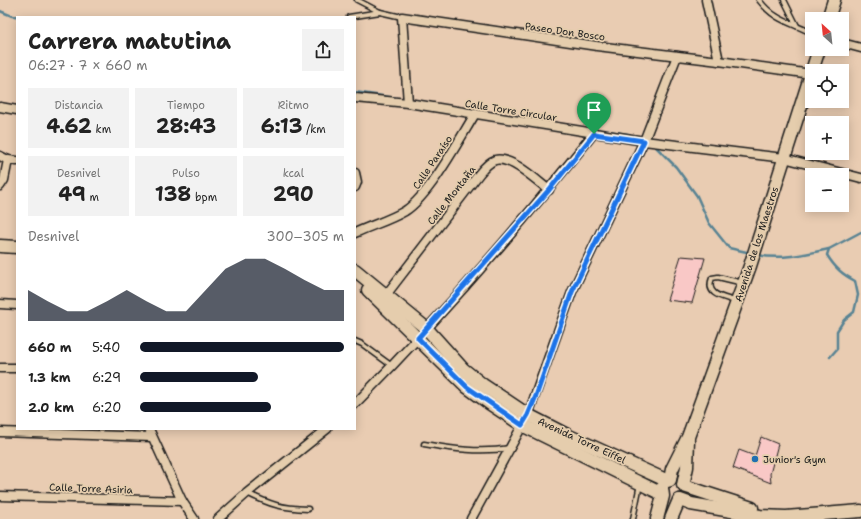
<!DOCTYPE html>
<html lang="es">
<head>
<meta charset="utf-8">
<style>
	:root { --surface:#fff; --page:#f2f2f2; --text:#222; --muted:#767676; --accent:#111827 }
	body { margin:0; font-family:"Shantell Sans",sans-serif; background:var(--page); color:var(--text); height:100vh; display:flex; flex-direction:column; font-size:15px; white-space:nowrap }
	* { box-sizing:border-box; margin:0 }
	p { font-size:13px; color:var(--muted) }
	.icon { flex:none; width:22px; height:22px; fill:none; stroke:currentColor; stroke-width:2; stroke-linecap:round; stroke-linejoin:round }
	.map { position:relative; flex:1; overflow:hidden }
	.sheet { position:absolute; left:16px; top:16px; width:340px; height:414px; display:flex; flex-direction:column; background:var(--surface); border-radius:0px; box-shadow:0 2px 10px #0003 }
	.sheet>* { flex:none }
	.needle { width:26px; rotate:333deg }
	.tools { position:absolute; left:805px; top:12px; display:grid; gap:8px }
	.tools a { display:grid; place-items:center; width:44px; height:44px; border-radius:0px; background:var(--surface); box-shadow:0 2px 10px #0003; font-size:20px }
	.pin { position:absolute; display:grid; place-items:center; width:34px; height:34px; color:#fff; margin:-41px -17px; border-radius:50% 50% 50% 0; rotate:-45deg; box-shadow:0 0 4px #0007 }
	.pin .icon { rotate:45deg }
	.round { display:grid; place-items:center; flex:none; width:42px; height:42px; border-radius:0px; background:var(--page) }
	.headline { display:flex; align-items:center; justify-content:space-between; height:68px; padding:0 12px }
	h1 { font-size:22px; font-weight:700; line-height:30px }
	.metrics { display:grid; grid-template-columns:repeat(3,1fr); gap:6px; height:68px; padding:4px 12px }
	.metrics div { display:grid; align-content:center; border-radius:0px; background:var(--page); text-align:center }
	.metrics b { font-size:20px; font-weight:700 }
	.metrics small { font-size:11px; font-weight:400 }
	.metrics p { font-size:11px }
	.chart { height:112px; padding:8px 12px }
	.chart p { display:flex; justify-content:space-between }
	.chart svg { width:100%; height:72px; margin-top:4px; fill:var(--accent); opacity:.7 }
	ul { padding:0 12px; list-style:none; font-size:13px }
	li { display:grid; grid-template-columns:64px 48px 1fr; align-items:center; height:30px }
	li i { height:10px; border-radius:5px; background:var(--accent) }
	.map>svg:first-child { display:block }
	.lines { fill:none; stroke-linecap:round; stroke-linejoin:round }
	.stream { stroke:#598393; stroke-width:2.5 }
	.building { fill:#f9c8c6; stroke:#1c1c1c }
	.lane-casing { stroke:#1c1c1c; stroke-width:7 }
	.street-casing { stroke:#1c1c1c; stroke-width:11 }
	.secondary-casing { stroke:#1c1c1c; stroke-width:15 }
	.lane { stroke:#e5cdad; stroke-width:4 }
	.street { stroke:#e5cdad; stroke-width:8 }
	.secondary { stroke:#e5cdad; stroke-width:12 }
	.route-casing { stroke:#fff; stroke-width:8 }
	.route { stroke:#1a73e8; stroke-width:5 }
	.poi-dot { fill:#1f6fb2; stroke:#e5cdad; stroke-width:1.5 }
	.labels { text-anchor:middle; stroke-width:3.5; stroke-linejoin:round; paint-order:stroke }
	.street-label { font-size:10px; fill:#1c1c1c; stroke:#e5cdad }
	.poi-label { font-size:10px; fill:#1c1c1c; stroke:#e5cdad; text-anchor:start }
</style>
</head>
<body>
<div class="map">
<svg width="861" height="519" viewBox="0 0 861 519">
	<rect width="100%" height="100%" fill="#e9ccb2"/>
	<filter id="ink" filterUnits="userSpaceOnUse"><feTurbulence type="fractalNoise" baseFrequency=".025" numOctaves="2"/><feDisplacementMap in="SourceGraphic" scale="8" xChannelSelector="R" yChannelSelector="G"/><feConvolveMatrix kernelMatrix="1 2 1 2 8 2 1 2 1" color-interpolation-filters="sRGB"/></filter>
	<g filter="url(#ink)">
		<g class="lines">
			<g class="stream">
				<polyline points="0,11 12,16 29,17"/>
				<polyline points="355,92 396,98"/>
				<polyline points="567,125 628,134 633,136"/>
				<polyline points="654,145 676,167 697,196 709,223 729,248 751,253"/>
				<path d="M758,255C781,260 806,254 829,249"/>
				<path d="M830,357L837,349V331L844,320L854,312L858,295L855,281C842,274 835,268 827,255L829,249L861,232"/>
			</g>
		</g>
		<g class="building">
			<polygon points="681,256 705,258 692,303 667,300"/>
			<polygon points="761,437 778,444 770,474 771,483 733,468 739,450 755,456"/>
		</g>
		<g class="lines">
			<g class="lane-casing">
				<g id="lane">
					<polyline points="357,0 380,12 402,17"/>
					<path d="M759,0C775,21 790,22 812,33"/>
					<polyline points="784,0 797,26"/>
					<polyline points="349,17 380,12"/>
					<path d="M735,301C723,297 705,295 712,278L718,277L743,283"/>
					<polyline points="355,341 362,344 392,366"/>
					<path d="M424,444C452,449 481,453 510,448"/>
					<path d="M247,493C271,505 281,508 308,509"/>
					<polyline points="633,519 640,484"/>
				</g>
			</g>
			<g class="street-casing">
				<g id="street">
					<polyline points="706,0 719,61"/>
					<polyline points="842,43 861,48"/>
					<polyline points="355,98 408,103 644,141 784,158 861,178"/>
					<polyline points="408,103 402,17 597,46 719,61 811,74"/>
					<polyline points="0,107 17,110"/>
					<polyline points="0,156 8,160 17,161"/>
					<polyline points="355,173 357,182 355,187"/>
					<polyline points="0,186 4,180 8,160"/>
					<path d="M355,233C372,225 390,220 405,211C430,195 459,140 475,114"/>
					<path d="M386,295L479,174C483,169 489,162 495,160C511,156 536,180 549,190"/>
					<polyline points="0,304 17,305"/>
					<polyline points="0,368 17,368"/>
					<path d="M355,404C440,318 519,227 594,133"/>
					<polyline points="149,429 182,501 194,519"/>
					<polyline points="0,432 152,437"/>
					<polyline points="0,496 182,501"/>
					<polyline points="218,519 247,493 327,429"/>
					<polyline points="471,519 528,415 572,292 644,141 677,56"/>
				</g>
			</g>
			<g class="secondary-casing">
				<g id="secondary">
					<polyline points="828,19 834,0"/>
					<polyline points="0,246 17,247"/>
					<polyline points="355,270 427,329 463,369 483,385 528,415 567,435 668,481"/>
					<polyline points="368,290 467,387 489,403 522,425 662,494"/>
					<polyline points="670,480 672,469 688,437 750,266 819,49"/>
					<polyline points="683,485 687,467 688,440"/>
					<polyline points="684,486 752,508"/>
					<polyline points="680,500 691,504 760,516 786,517 861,511"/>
					<polyline points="657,519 663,496 662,488"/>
					<polyline points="671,519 679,500"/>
				</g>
			</g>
			<use href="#lane" class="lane"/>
			<use href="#street" class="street"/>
			<use href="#secondary" class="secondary"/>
		</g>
	</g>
	<g class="lines" filter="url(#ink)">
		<g class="route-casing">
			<polygon id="route" points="594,134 644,141 572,292 536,396 528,415 522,425 467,387 418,338 549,190"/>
		</g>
		<use href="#route" class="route"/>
	</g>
	<circle class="poi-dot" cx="755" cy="459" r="4"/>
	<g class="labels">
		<g class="street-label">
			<text transform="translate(565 31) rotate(8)" y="4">Paseo Don Bosco</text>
			<text transform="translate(511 110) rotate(9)" y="4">Calle Torre Circular</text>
			<text transform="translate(432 162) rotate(-56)" y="4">Calle Paraíso</text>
			<text transform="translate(451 195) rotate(-52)" y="4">Calle Montaña</text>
			<text transform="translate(756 244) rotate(-72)" y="4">Avenida de los Maestros</text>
			<text transform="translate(582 440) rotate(25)" y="4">Avenida Torre Eiffel</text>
			<text transform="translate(91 488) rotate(2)" y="4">Calle Torre Asiria</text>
		</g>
		<g class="poi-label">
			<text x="763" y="463">Junior's Gym</text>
		</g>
	</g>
</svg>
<div class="tools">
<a><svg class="needle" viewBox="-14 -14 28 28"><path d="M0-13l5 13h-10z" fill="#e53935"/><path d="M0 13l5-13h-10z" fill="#767676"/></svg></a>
<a><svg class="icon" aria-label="locate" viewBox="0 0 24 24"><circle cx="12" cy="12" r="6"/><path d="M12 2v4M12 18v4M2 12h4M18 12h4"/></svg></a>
<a>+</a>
<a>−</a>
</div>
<div class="pin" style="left:594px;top:134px;background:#1e9e55"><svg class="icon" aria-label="arrive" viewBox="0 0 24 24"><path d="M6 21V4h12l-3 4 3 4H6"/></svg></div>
<section class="sheet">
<div class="headline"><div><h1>Carrera matutina</h1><p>06:27 · 7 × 660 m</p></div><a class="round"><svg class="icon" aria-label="share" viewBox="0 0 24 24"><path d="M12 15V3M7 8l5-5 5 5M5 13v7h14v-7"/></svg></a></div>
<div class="metrics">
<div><p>Distancia</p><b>4.62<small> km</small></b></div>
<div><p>Tiempo</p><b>28:43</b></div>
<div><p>Ritmo</p><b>6:13<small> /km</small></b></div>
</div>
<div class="metrics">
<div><p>Desnivel</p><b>49<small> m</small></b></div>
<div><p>Pulso</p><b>138<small> bpm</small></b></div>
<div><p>kcal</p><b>290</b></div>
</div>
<div class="chart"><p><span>Desnivel</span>300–305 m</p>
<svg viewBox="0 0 160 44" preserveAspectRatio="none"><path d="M0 44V25L10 32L20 38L30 38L40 32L50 25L60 32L70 38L80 38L90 25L100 12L110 6L120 6L130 12L140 19L150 25L160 25V44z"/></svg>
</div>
<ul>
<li><b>660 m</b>5:40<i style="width:100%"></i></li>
<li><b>1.3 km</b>6:29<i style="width:58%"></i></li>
<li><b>2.0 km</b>6:20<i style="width:64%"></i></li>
</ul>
</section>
</div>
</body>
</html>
